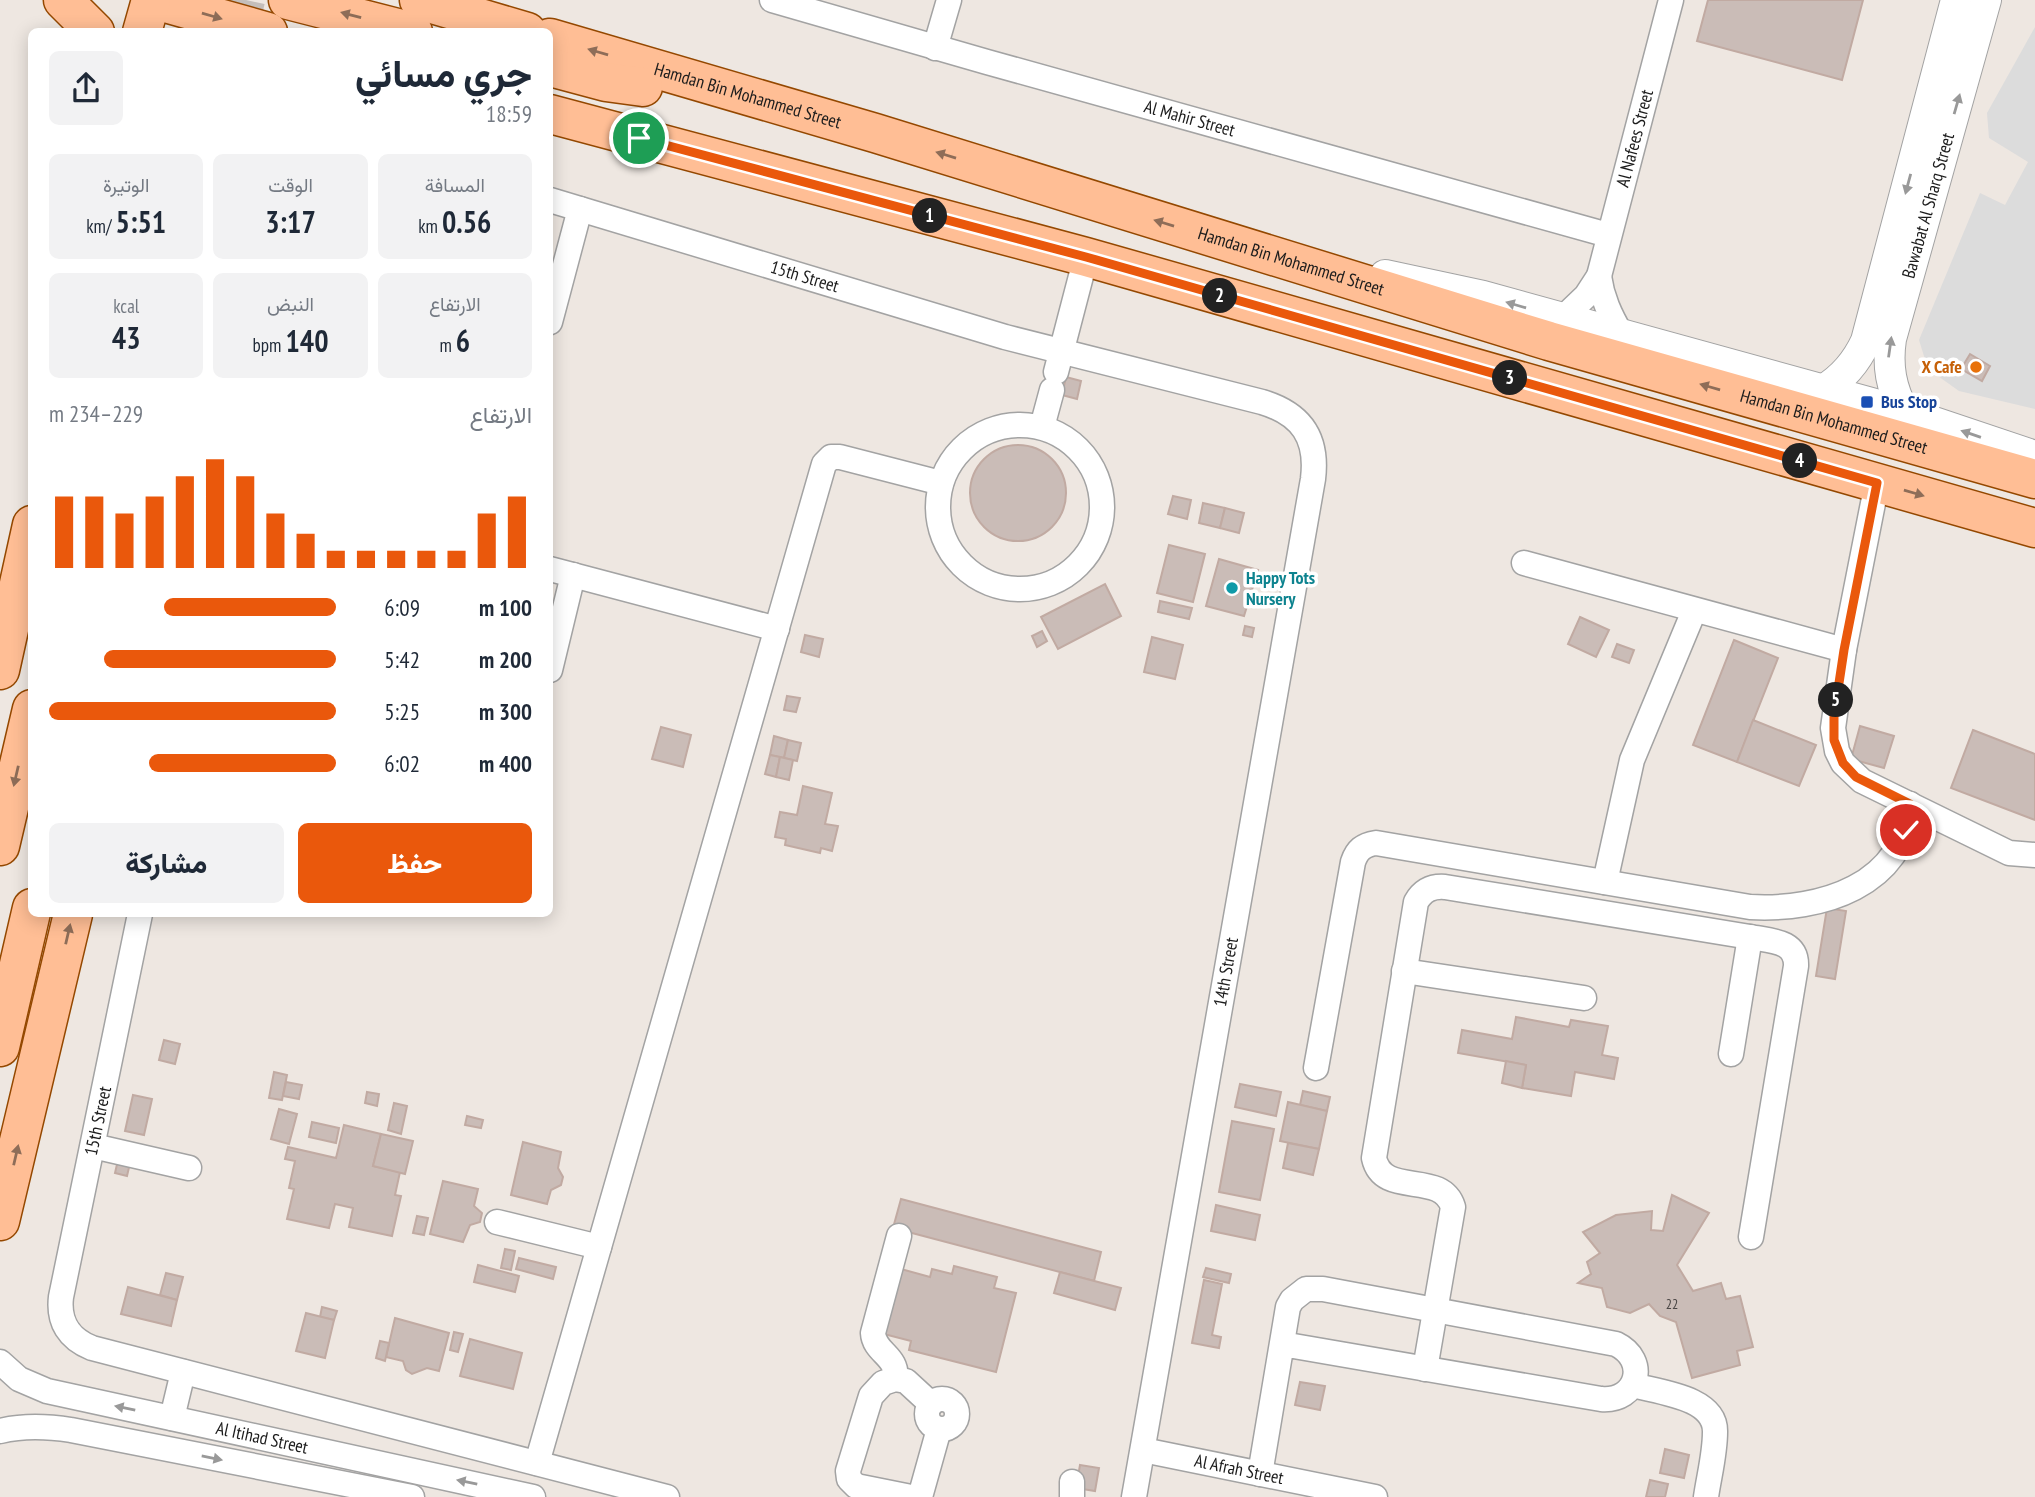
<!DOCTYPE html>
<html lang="ar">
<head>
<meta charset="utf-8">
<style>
	:root { --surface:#fff; --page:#f2f2f3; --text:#1f2937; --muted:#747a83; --accent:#ea580c }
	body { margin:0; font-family:"PT Sans Narrow",Vazirmatn,sans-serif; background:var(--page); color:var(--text); direction:rtl; height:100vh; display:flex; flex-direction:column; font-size:26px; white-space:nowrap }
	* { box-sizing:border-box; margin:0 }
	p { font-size:23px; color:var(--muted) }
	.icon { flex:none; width:38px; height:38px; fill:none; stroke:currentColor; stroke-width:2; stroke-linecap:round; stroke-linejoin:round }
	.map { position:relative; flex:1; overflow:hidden; direction:ltr }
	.sheet { position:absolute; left:28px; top:28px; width:525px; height:889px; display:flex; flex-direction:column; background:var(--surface); border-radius:10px; box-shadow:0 4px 18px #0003; direction:rtl }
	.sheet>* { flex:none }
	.pin { position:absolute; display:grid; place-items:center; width:60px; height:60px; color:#fff; margin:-30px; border:4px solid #fff; border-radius:50%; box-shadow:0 2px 7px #0007 }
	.km { position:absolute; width:35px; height:35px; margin:-18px; border-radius:50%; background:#222; color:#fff; font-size:19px; line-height:35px; text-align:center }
	.round { display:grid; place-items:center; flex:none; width:74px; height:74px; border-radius:10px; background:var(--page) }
	.head { display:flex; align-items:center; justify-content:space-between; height:119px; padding:0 21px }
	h1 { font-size:38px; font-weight:800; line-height:52px }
	.stats { display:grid; grid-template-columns:repeat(3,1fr); gap:10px; height:119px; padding:7px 21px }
	.stats div { display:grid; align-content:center; border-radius:10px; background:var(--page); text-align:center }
	.stats b { font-size:30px; font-weight:800 }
	.stats small { font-size:19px; font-weight:400 }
	.stats p { font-size:19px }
	.chart { height:196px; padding:14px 21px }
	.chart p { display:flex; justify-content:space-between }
	.chart svg { width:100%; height:126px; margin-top:7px; stroke:var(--accent); stroke-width:6 }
	.primary-button { display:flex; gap:14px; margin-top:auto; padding:14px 21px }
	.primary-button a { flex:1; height:80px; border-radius:10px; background:var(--accent); color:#fff; font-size:28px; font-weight:800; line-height:80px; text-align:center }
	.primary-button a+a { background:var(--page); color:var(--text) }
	ul { padding:0 21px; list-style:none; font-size:23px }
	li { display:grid; grid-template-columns:112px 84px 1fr; align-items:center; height:52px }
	li i { height:18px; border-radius:9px; background:var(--accent) }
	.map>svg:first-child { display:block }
	.parking { fill:#dcdcdc }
	.building { fill:#cabcb7; stroke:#c1aaa2; stroke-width:2 }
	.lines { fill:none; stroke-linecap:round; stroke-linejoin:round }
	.primary-tunnel { stroke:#c4beba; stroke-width:38; stroke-dasharray:38 19; stroke-linecap:butt }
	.minor-casing { stroke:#a3a3a3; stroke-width:27 }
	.tertiary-casing { stroke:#a3a3a3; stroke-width:32 }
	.primary-casing { stroke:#944800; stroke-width:41 }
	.minor { stroke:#fff; stroke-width:24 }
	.tertiary { stroke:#fff; stroke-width:30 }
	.primary { stroke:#ffbe95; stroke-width:38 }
	.oneway { fill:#8e6d58 }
	.oneway2 { fill:#999 }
	.route-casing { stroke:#fff; stroke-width:14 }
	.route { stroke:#ea580c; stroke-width:9 }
	.food-dot { fill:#e8710a; stroke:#fff; stroke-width:2.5 }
	.transit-dot { fill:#1a4fb4; stroke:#fff; stroke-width:2.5 }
	.culture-dot { fill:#0f9aa8; stroke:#fff; stroke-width:2.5 }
	.labels { text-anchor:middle; stroke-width:7; stroke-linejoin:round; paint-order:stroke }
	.number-label { font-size:14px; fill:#484443 }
	.street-label { font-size:18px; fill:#1c1c1c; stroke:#fff }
	.food-label { font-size:18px; font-weight:bold; fill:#c56008; stroke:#fff; text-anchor:end }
	.transit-label { font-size:18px; font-weight:bold; fill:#164399; stroke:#fff; text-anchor:start }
	.culture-label { font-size:18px; font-weight:bold; fill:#0d838f; stroke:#fff; text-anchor:start }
</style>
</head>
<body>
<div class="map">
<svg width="2035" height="1497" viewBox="0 0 2035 1497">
	<rect width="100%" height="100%" fill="#eee7e1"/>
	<polygon class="parking" points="2035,27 2035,409 1959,391 1928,369 1919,340 1980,193 2005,205 2028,162 1989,138 1987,113"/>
	<g class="building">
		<polygon points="1708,0 1863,0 1842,80 1697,41"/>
		<polygon points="1970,354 1990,366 1982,381 1961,369"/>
		<polygon points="1066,377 1081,381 1077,399 1062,395"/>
		<circle cx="1018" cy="493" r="48"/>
		<polygon points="1173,496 1191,500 1187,519 1168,514"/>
		<polygon points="1203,503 1225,508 1220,528 1199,523"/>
		<polygon points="1225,508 1244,513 1239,533 1220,528"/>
		<polygon points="1169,545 1205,554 1193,602 1157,593"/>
		<polygon points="1219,559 1258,570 1244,616 1206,606"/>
		<polygon points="1105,584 1121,616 1058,649 1041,617"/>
		<polygon points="1160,601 1192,608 1189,619 1158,612"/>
		<polygon points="1580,617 1609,630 1596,657 1568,644"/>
		<polygon points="1245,626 1254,628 1252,637 1243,635"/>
		<polygon points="1042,631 1047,641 1037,647 1032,636"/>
		<polygon points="805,635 823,639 819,657 801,652"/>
		<polygon points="1152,637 1183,645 1175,679 1144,672"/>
		<polygon points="1734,640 1778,658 1737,762 1693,745"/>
		<polygon points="1617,644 1634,650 1629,663 1612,657"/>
		<polygon points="787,696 800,698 796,712 784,710"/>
		<polygon points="1753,720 1816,745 1799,786 1737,762"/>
		<polygon points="1860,726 1894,736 1884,768 1851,759"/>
		<polygon points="661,727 691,735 683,767 652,759"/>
		<polygon points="1973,730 2035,754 2035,820 1951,788"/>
		<polygon points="774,736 788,740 784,758 770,755"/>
		<polygon points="788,740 801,743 797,761 784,758"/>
		<polygon points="770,755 780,757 776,777 765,774"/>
		<polygon points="780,757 793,760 789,780 776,777"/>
		<polygon points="803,786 832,793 825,824 838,826 832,851 821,848 820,853 785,845 786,839 775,837 780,812 797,815"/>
		<polygon points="1827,908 1846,911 1835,979 1816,976"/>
		<polygon points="1516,1017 1569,1027 1571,1020 1608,1026 1602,1055 1618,1058 1614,1079 1575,1072 1571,1096 1522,1088 1526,1065 1458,1053 1462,1030 1512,1039"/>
		<polygon points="164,1040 180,1044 175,1064 159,1060"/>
		<polygon points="1506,1061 1526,1065 1522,1088 1502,1083"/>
		<polygon points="274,1072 287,1075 282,1100 269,1098"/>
		<polygon points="286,1082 302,1085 299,1099 283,1096"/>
		<polygon points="1240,1084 1281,1092 1276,1116 1235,1107"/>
		<polygon points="1303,1091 1330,1097 1327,1111 1300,1105"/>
		<polygon points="367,1092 379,1094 377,1106 365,1103"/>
		<polygon points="133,1095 152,1099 144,1135 125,1131"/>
		<polygon points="1288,1102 1327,1111 1319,1149 1280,1141"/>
		<polygon points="394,1103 407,1106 401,1134 388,1130"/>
		<polygon points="279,1109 297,1114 289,1144 271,1139"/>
		<polygon points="467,1116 483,1120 481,1128 465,1125"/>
		<polygon points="1232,1121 1274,1129 1260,1200 1219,1192"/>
		<polygon points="312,1122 339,1128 336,1143 309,1137"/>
		<polygon points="344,1125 381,1134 373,1166 400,1172 395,1195 401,1196 392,1236 349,1227 353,1208 335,1204 329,1228 287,1219 294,1189 289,1188 295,1161 285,1159 288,1147 336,1158"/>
		<polygon points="381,1134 413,1141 405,1174 373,1166"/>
		<polygon points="523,1142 561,1152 558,1168 563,1177 561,1185 551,1190 547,1204 511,1195"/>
		<polygon points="1288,1143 1319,1149 1313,1175 1283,1168"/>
		<polygon points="118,1160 130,1163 127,1176 115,1173"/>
		<polygon points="443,1181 478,1189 474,1206 482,1213 480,1222 470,1225 463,1242 430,1234"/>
		<polygon points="1672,1195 1709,1213 1677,1265 1693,1291 1721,1283 1726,1299 1740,1296 1753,1347 1737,1351 1740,1365 1692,1378 1676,1322 1660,1316 1649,1304 1630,1313 1607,1307 1602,1288 1578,1283 1591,1274 1587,1262 1600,1253 1583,1232 1616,1215 1652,1211 1651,1230 1663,1231"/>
		<polygon points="901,1199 1101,1252 1094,1281 893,1228"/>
		<polygon points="1216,1205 1260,1215 1255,1240 1211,1231"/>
		<polygon points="417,1216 428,1218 424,1235 413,1233"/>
		<polygon points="505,1249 515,1251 511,1270 501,1268"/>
		<polygon points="519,1258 556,1267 553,1279 516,1269"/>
		<polygon points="478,1265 519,1276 515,1292 474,1282"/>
		<polygon points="954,1266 997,1277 994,1288 1016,1293 996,1372 909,1350 911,1341 884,1334 901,1269 930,1277 932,1269 952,1274"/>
		<polygon points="1206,1268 1231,1274 1229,1283 1203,1277"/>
		<polygon points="1060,1272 1121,1288 1115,1310 1054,1293"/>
		<polygon points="166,1273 183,1277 177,1300 160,1295"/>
		<polygon points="1204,1280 1222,1284 1212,1335 1221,1337 1219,1348 1192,1343"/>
		<polygon points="128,1287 177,1300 171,1326 121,1314"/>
		<polygon points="322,1307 337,1311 334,1320 320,1317"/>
		<polygon points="306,1313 334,1320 325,1358 296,1351"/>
		<polygon points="395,1318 449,1333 439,1371 427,1368 412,1374 406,1370 403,1361 386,1357"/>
		<polygon points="454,1332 463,1334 458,1352 450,1350"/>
		<polygon points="470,1339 522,1353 513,1389 460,1376"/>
		<polygon points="380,1341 389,1343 385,1361 376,1358"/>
		<polygon points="1300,1382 1325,1386 1320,1410 1295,1405"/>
		<polygon points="1665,1449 1689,1455 1684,1478 1660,1473"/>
		<polygon points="1080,1465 1099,1468 1095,1491 1076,1488"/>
		<polygon points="1650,1480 1668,1484 1665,1497 1646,1497"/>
	</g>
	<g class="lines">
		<polyline class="primary-tunnel" points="239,32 246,0"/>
		<g class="minor-casing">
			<g id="minor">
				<path id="s1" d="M772,0L987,62L1608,235"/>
				<polyline points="935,48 949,0"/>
				<path id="s2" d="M550,200L1005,337L1262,402C1302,414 1318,438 1313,479L1134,1497"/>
				<path d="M1599,276C1602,298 1610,315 1621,334"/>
				<path id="s3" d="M1563,318L1586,296L1599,276L1671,0"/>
				<polyline points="550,322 580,209"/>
				<polyline points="1056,372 1086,257"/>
				<circle cx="1020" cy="507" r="82"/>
				<polyline points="1042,427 1052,390"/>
				<polyline points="1877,483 1844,650 1833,728 1837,751 1843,763 1862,781 2009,853 2035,855"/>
				<polyline points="1524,563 1844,650"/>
				<polyline points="550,569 777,629"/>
				<polyline points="550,670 573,575"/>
				<polyline points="1605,882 1632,760 1694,611"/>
				<path d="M140,914L61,1297C58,1322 69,1339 92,1348L667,1497"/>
				<polyline points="1404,971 1584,998"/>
				<polyline points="1731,1054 1750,937"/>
				<path d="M1316,1068L1353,862C1357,850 1363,845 1376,843L1750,907C1820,911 1905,886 1910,804"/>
				<polyline points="93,1146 189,1168"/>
				<polyline points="497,1222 599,1247"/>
				<path id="s4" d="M0,1362L19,1379L47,1391L533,1497"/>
				<path d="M1425,1369L1453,1207C1441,1169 1383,1199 1374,1158L1416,902C1423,890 1432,886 1445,887L1750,937C1770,941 1797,940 1796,966L1751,1237"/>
				<path d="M895,1379C899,1356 874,1353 873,1333L899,1236"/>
				<path d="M1633,1385C1658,1392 1716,1397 1715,1432C1715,1454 1709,1476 1706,1497"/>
				<circle cx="942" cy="1414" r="15"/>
				<polyline points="172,1418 183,1372"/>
				<path d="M0,1431C24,1425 46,1426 71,1430L412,1497"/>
				<path id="s5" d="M1143,1450L1375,1497"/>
				<polyline points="537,1463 824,464 831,457 840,457 941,483"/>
				<path d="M1260,1474L1288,1307L1292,1300L1306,1289H1323L1616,1344C1649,1360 1638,1402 1601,1399L1282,1344"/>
				<polyline points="1072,1482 1072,1497"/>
				<polyline points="911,1497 856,1486 849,1479 848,1471 871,1396 883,1383 895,1379 906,1381 931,1404"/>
				<polyline points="920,1497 939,1429"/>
			</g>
		</g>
		<g class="tertiary-casing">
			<g id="tertiary">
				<polyline points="1385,275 1483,296 1904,412 2035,456"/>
				<path d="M1823,390C1843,378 1856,363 1866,341L1956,0"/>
				<path id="s6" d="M1904,412C1891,388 1887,366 1891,339L1986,0"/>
			</g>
		</g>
		<g class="primary-casing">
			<g id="primary">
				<polyline points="63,0 95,32"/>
				<polyline points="155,0 268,32"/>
				<polyline points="288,0 413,32"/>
				<polyline points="419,0 527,32"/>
				<polyline points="142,32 151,0"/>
				<path id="s7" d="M550,38L875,133L1549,341L2035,479"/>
				<polyline points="550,67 606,82 643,87"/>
				<polyline points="550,114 1086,257 2035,528"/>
				<polyline points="0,670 32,525"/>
				<polyline points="0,846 32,709"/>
				<polyline points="0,1047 32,908"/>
				<polyline points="0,1221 73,914"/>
			</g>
		</g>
		<use href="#minor" class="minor"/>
		<use href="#tertiary" class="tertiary"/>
		<use href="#primary" class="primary"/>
	</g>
	<defs><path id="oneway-solid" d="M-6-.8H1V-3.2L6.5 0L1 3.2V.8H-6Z" transform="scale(1.75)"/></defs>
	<g class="oneway">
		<use href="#oneway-solid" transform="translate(351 15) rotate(-165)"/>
		<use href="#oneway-solid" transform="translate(212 16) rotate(16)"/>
		<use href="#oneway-solid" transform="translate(598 52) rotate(-164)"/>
		<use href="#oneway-solid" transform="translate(946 155) rotate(-163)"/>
		<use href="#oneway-solid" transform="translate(1164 223) rotate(-163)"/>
		<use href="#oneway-solid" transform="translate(1710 387) rotate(-164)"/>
		<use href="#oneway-solid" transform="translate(1914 493) rotate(16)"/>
		<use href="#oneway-solid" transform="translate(16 776) rotate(103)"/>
		<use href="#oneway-solid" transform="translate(68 934) rotate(-77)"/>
		<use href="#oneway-solid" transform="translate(16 1155) rotate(-77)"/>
	</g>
	<g class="oneway2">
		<use href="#oneway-solid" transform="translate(1957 104) rotate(-74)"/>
		<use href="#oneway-solid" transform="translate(1908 184) rotate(105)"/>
		<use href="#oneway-solid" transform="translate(1516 305) rotate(-164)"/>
		<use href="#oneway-solid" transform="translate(1890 347) rotate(-82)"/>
		<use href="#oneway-solid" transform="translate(1971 434) rotate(-161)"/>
		<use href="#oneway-solid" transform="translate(125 1408) rotate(-168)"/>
		<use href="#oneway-solid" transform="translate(212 1458) rotate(11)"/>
		<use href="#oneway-solid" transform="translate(467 1482) rotate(-168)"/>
	</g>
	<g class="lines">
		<g class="route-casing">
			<polyline id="route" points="639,138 1086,257 1877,483 1844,650 1834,716 1834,740 1843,763 1856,777 1910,804 1906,830"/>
		</g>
		<use href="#route" class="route"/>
	</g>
	<circle class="food-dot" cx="1976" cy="367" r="7"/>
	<rect class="transit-dot" x="1860" y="395" width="14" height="14" rx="3.5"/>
	<circle class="culture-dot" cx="1232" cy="588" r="7"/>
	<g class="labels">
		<g class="number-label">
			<text x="1672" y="1309">22</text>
		</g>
		<g class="street-label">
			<text dy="6" stroke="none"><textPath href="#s7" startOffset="206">Hamdan Bin Mohammed Street</textPath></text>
			<text dy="6" stroke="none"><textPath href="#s1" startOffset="434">Al Mahir Street</textPath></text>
			<text dy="6" stroke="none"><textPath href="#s3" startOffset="198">Al Nafees Street</textPath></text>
			<text dy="6" stroke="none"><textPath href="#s6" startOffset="214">Bawabat Al Sharq Street</textPath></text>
			<text dy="6" stroke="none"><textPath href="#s7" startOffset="774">Hamdan Bin Mohammed Street</textPath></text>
			<text dy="6" stroke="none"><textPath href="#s2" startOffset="266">15th Street</textPath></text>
			<text dy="6" stroke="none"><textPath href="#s7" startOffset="1340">Hamdan Bin Mohammed Street</textPath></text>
			<text transform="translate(1226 972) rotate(-80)" y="6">14th Street</text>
			<text transform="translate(98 1121) rotate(-78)" y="6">15th Street</text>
			<text dy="6" stroke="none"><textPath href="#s4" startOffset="276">Al Itihad Street</textPath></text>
			<text dy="6" stroke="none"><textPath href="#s5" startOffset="98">Al Afrah Street</textPath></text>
		</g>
		<g class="food-label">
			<text x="1962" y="373">X Cafe</text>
		</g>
		<g class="transit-label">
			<text x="1881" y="408">Bus Stop</text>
		</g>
		<g class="culture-label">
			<text x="1246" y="584">Happy Tots<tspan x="1246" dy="21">Nursery</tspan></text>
		</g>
	</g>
</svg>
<div class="pin" style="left:639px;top:138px;background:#1e9e55"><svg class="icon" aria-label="arrive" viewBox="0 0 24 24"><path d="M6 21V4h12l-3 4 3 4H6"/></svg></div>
<div class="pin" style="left:1906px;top:830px;background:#d93025"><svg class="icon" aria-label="check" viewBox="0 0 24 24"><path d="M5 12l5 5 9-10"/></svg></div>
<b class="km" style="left:930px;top:216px">1</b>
<b class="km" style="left:1220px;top:296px">2</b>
<b class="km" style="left:1510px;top:378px">3</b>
<b class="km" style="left:1800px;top:461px">4</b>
<b class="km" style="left:1836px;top:700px">5</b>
<section class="sheet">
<div class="head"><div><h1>جري مسائي</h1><p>18:59</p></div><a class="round"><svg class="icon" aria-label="share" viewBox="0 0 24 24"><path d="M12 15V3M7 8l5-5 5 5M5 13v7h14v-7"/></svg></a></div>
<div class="stats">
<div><p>المسافة</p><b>0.56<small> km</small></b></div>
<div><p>الوقت</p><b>3:17</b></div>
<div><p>الوتيرة</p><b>5:51<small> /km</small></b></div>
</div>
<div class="stats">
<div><p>الارتفاع</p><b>6<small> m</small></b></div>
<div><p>النبض</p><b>140<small> bpm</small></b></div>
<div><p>kcal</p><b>43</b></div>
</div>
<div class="chart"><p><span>الارتفاع</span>229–234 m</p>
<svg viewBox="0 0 160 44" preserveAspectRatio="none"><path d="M5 44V19M15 44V19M25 44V25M35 44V19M45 44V12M55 44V6M65 44V12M75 44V25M85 44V32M95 44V38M105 44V38M115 44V38M125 44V38M135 44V38M145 44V25M155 44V19"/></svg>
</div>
<ul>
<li><b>100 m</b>6:09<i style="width:60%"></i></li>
<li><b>200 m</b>5:42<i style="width:81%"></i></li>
<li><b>300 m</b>5:25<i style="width:100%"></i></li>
<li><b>400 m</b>6:02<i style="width:65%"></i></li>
</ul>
<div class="primary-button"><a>حفظ</a><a>مشاركة</a></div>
</section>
</div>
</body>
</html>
